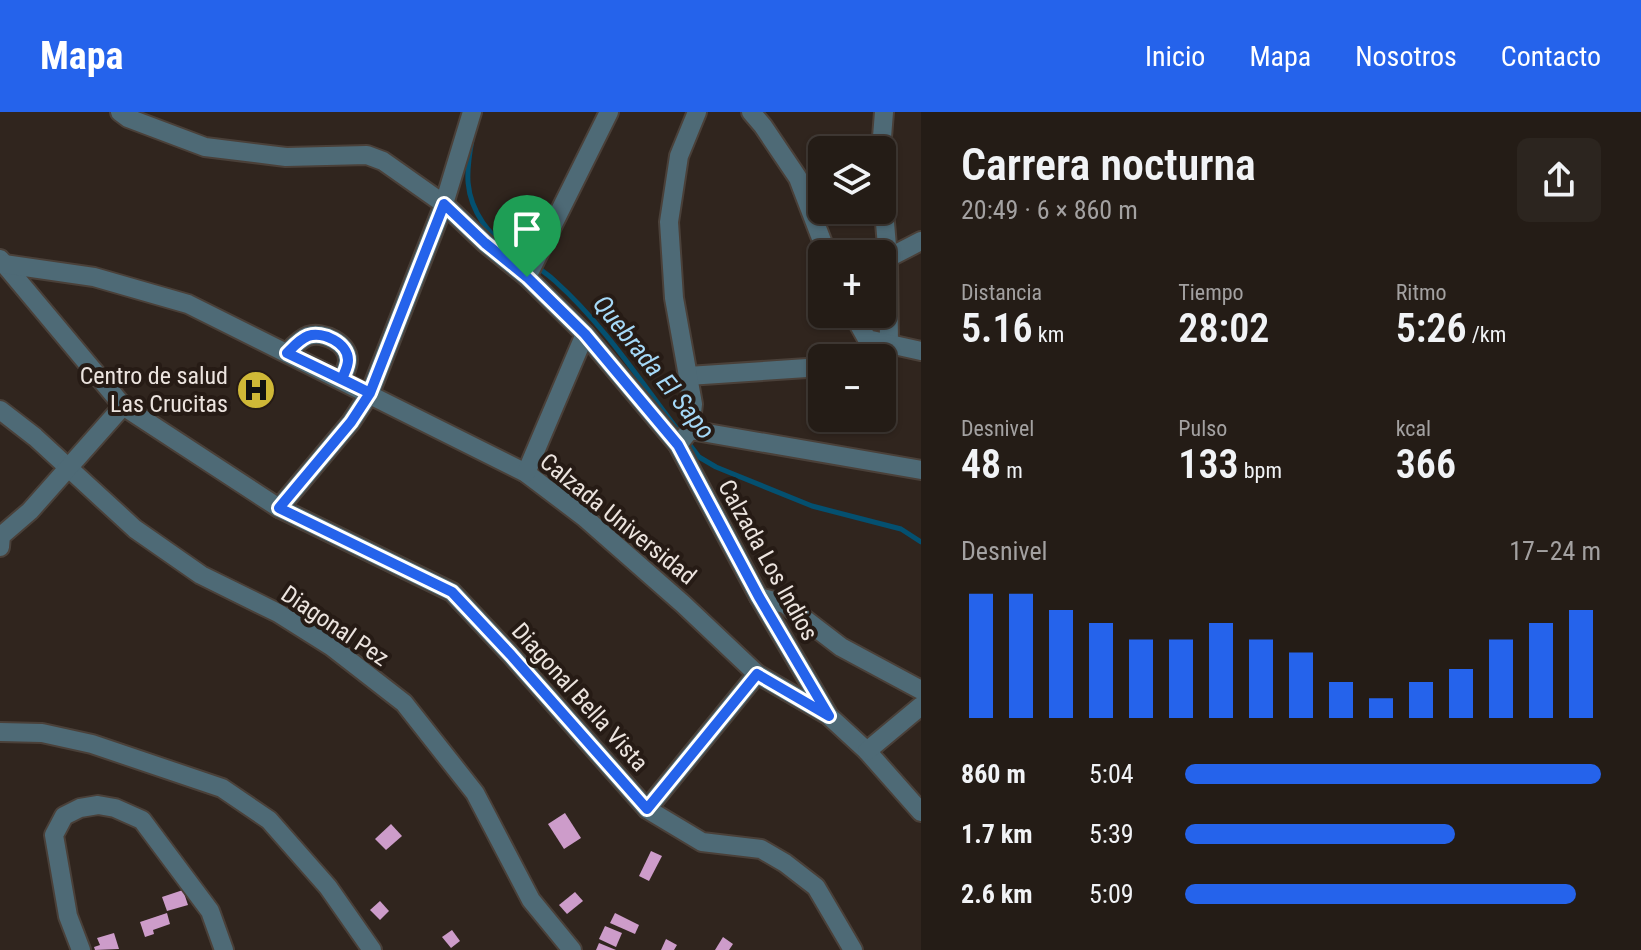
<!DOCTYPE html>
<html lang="es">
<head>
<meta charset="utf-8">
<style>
	:root { --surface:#241c16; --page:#2c251f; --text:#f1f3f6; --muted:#a3a1a1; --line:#413a35; --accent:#2563eb }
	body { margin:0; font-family:"Roboto Condensed",sans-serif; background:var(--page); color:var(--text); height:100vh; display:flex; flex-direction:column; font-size:30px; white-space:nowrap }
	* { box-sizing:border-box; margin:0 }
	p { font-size:26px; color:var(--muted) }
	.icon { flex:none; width:44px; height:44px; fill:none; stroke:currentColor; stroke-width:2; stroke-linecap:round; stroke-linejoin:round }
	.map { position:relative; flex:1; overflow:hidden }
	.side { display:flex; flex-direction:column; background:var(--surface); width:720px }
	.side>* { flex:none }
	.buttons { position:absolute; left:808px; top:24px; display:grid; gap:16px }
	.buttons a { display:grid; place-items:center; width:88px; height:88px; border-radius:12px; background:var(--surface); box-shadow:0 2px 6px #0004,0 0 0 2px var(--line); font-size:40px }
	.pin { position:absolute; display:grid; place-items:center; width:68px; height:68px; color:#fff; margin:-82px -34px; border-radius:50% 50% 50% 0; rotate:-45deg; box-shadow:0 0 8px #0007 }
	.pin .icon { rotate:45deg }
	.round { display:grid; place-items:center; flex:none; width:84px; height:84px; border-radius:12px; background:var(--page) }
	.overview { display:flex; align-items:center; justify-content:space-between; height:136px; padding:0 40px }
	h1 { font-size:44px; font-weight:600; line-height:60px }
	.stats { display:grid; grid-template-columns:repeat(3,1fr); gap:12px; height:136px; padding:8px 40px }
	.stats div { display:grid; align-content:center }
	.stats b { font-size:40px; font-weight:600 }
	.stats small { font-size:22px; font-weight:400 }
	.stats p { font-size:22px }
	.chart { height:224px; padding:16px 40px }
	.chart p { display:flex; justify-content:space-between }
	.chart svg { width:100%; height:144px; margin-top:8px; stroke:var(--accent); stroke-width:6 }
	ul { padding:0 40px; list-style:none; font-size:26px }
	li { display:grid; grid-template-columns:128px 96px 1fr; align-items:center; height:60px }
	li i { height:20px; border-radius:10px; background:var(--accent) }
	header { display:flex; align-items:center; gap:48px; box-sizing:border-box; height:112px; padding:0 40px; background:var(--accent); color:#fff }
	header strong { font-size:38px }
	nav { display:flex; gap:44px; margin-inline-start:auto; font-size:28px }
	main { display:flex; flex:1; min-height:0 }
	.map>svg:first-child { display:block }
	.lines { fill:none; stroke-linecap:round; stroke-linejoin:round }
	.stream { stroke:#045070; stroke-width:5 }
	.building { fill:#cd9cca }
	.minor-casing { stroke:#4a4039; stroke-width:22 }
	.minor { stroke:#4e6a76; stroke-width:18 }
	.route-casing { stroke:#fff; stroke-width:16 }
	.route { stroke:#2563eb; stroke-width:10 }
	.labels { text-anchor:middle; stroke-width:8; stroke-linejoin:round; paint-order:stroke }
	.poi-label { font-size:24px; fill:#ece4df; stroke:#261b15; text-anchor:end }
	.street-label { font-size:24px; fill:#ece4df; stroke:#261b15 }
	.water-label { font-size:26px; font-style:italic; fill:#a5d9f8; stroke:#261b15 }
</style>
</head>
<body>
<header>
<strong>Mapa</strong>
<nav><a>Inicio</a><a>Mapa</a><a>Nosotros</a><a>Contacto</a></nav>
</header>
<main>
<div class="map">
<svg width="921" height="838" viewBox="0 0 921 838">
	<rect width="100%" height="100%" fill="#30251e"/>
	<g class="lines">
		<g class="stream">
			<path d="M472,28C466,60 464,83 483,111C502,138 532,148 555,169C605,214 640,269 681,322"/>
			<polyline points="687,329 699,345 716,355 812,394 901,417 921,430"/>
		</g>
	</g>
	<g class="building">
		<polygon points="565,701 581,726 564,737 548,712"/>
		<polygon points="391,712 402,724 386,738 375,727"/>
		<polygon points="651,739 662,744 649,769 639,764"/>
		<polygon points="183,778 188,793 167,799 162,785"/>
		<polygon points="575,780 583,789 567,802 559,793"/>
		<polygon points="380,789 389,799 380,808 370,798"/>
		<polygon points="167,801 170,812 153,818 154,822 145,825 140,810"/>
		<polygon points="615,801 639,813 635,822 610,811"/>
		<polygon points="605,814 622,821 616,835 599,827"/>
		<polygon points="452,818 460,829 451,836 442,825"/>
		<polygon points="114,821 119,837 95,838 94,835 100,833 97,826"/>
		<polygon points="723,825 733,832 729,838 715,838"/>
		<polygon points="666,827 677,833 674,838 661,838"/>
		<polygon points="599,831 616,838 596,838"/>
	</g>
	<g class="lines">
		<g class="minor-casing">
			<g id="minor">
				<polyline points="120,0 128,6 205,35 286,45 367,43 383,49 444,92 485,131 527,165 585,222 678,333 759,485 829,604 867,639 921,700"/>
				<polyline points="751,0 763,14 798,66 827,142"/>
				<polyline points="881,38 884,0"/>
				<polyline points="882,75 888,146 889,232"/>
				<polyline points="888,146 921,129"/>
				<polyline points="0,147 123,294 279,396 452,480 511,543 647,697 702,730 761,737 785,751 816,775 853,838"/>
				<polyline points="4,152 94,165 188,192 526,361 584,405 683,492 757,562 826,602"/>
				<polyline points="527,165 609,0"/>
				<polyline points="853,202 867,227 921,239"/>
				<path d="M287,241C293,235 300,227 308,224C323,219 348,231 348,248C348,255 344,261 342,267"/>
				<polyline points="688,264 822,255"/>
				<polyline points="0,298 35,325 135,417 201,463 278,501 332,535 404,591 475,681 531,788 572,838"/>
				<polyline points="690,318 921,358"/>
				<polyline points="678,333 690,318 693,292 674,186 669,110 679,44 697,0"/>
				<polyline points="526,361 585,222"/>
				<polyline points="279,396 351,310 370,281 444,92 472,0"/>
				<polyline points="0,435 1,424 30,399 123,294"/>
				<polyline points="759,485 785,492 841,535 921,578"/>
				<polyline points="0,620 42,621 92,632 222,676 269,708 328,775 372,838"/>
				<polyline points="867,639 921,594"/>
				<polyline points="647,697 757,562"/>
				<polyline points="81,838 68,804 54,723 64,704 80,696 98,693 115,696 142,708 210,799 224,838"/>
			</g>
		</g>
		<use href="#minor" class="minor"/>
	</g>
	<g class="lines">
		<g class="route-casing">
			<path id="route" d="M527,165L485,131L444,92L370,281L287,241C293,235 300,227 308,224C323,219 348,231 348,248C348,255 344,261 342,267L370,281L351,310L279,396L452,480L511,543L647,697L757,562L829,604L759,485L678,333L585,222L527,165"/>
		</g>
		<use href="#route" class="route"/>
	</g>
	<defs>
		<g id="hospital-disc" transform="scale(2)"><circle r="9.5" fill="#cfb837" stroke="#261b15"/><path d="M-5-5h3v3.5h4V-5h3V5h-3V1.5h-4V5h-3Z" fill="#111"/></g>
	</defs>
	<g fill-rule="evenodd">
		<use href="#hospital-disc" x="256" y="278"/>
	</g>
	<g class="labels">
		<g class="poi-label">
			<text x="228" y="272">Centro de salud<tspan x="228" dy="28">Las Crucitas</tspan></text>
		</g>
		<g class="street-label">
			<text transform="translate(618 407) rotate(39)" y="8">Calzada Universidad</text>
			<text transform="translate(768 448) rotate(61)" y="8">Calzada Los Indios</text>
			<text transform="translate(335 514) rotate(34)" y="8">Diagonal Pez</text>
			<text transform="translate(580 585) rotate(48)" y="8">Diagonal Bella Vista</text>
		</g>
		<g class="water-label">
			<text transform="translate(654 255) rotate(51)" y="9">Quebrada El Sapo</text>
		</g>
	</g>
</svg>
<div class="buttons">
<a><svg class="icon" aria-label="layers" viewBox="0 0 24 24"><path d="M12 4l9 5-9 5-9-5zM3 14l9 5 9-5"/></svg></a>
<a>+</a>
<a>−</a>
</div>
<div class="pin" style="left:527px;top:165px;background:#1e9e55"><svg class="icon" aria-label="arrive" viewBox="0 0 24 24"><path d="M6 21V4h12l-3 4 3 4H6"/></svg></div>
</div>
<section class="side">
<div class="overview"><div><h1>Carrera nocturna</h1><p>20:49 · 6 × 860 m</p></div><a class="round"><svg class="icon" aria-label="share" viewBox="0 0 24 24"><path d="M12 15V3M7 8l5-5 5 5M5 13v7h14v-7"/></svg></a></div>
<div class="stats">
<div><p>Distancia</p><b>5.16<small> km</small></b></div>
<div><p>Tiempo</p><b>28:02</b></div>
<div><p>Ritmo</p><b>5:26<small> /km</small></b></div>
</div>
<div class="stats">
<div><p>Desnivel</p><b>48<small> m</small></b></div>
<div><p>Pulso</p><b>133<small> bpm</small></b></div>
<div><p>kcal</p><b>366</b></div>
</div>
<div class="chart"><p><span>Desnivel</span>17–24 m</p>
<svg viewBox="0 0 160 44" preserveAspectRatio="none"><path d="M5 44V6M15 44V6M25 44V11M35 44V15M45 44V20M55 44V20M65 44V15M75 44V20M85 44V24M95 44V33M105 44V38M115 44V33M125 44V29M135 44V20M145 44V15M155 44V11"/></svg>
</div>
<ul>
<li><b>860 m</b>5:04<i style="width:100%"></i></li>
<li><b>1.7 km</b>5:39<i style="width:65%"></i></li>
<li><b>2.6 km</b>5:09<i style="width:94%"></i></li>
</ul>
</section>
</main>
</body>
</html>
